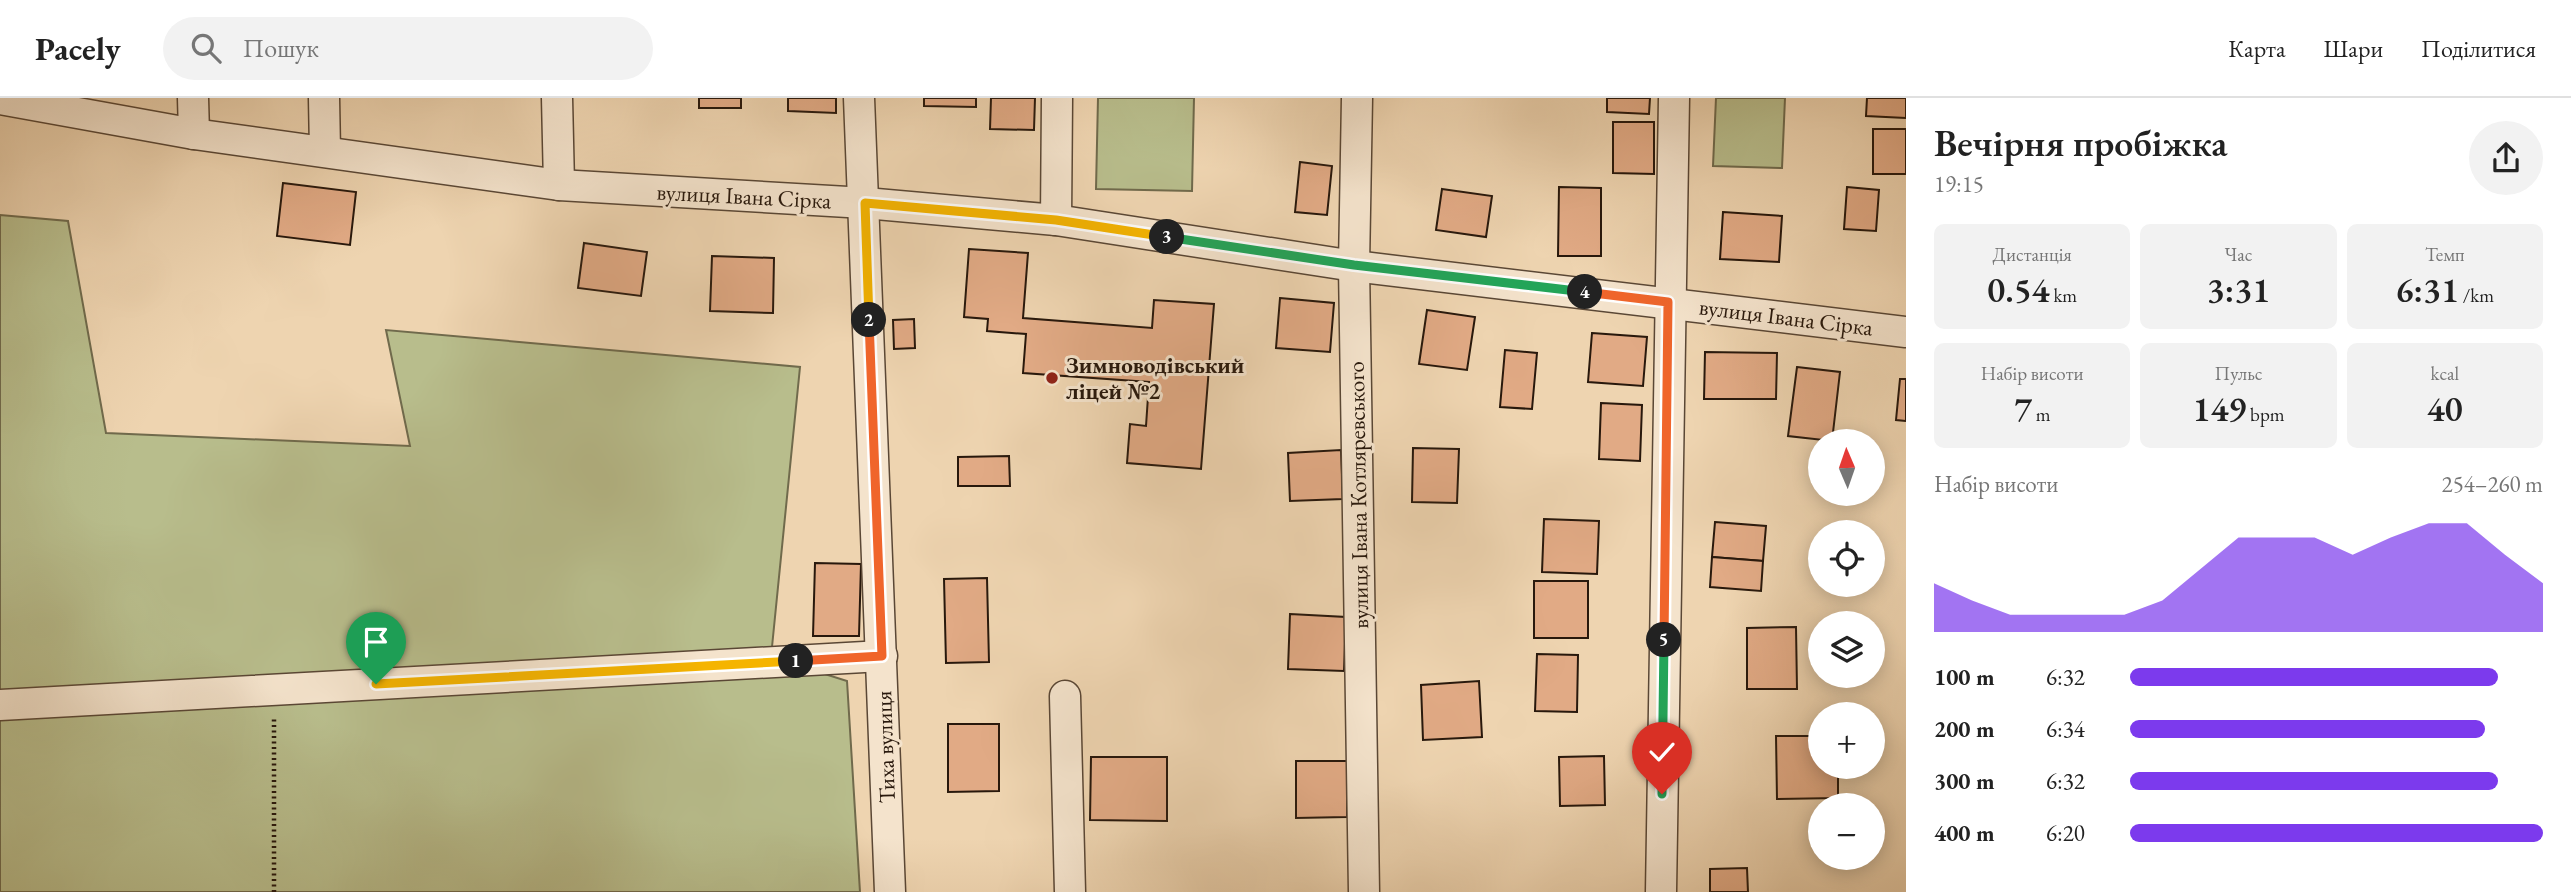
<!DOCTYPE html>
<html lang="uk">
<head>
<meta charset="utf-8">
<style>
	:root { --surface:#fff; --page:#f2f2f2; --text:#222; --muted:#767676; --line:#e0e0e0; --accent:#7c3aed }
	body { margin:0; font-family:"EB Garamond",serif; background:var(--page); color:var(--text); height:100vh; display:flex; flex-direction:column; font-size:26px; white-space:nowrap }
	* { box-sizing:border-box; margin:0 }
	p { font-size:23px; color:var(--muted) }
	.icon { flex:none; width:38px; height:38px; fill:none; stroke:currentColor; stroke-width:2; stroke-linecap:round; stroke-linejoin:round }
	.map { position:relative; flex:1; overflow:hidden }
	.side { display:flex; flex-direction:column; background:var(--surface); width:665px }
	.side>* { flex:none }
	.needle { width:46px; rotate:358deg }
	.tools { position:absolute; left:1808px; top:331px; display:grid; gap:14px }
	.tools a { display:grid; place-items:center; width:77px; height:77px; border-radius:50%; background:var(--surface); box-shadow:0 4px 18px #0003; font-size:35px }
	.pin { position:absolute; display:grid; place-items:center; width:60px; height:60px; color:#fff; margin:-72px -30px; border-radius:50% 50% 50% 0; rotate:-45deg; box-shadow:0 0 7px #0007 }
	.pin .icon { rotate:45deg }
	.km { position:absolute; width:35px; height:35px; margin:-18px; border-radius:50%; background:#222; color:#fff; font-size:19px; line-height:35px; text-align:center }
	.round { display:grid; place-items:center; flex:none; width:74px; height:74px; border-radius:37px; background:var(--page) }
	.head { display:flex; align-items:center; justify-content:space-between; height:119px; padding:0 28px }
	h1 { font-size:38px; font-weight:600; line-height:52px }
	.figures { display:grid; grid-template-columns:repeat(3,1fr); gap:10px; height:119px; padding:7px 28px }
	.figures div { display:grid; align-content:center; border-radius:10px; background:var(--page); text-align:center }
	.figures b { font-size:35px; font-weight:600 }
	.figures small { font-size:19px; font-weight:400 }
	.figures p { font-size:19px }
	.chart { height:196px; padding:14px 28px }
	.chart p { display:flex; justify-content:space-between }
	.chart svg { width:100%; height:126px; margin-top:7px; fill:var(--accent); opacity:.7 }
	ul { padding:0 28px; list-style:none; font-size:23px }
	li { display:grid; grid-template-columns:112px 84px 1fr; align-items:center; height:52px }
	li i { height:18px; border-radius:9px; background:var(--accent) }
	header { display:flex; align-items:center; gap:42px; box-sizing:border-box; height:98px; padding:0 35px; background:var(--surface); border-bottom:2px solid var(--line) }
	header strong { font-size:33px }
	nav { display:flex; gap:38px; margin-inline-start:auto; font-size:24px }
	.search { width:490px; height:63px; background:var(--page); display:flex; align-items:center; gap:18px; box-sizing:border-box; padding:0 24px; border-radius:38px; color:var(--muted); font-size:26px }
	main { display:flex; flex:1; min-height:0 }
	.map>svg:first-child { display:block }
	.green { fill:#b8bd8c; stroke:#706a4c; stroke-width:2 }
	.building { fill:#e1aa85; stroke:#28180c; stroke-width:2 }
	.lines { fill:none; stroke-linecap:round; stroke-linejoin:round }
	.minor-casing { stroke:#5a4735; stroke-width:33 }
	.path { stroke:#28180c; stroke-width:4.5; stroke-dasharray:2 3.5; stroke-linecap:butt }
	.minor { stroke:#f4e3cc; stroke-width:30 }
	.split-1-casing { stroke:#fff; stroke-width:14 }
	.split-2-casing { stroke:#fff; stroke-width:14 }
	.split-3-casing { stroke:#fff; stroke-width:14 }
	.split-4-casing { stroke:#fff; stroke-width:14 }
	.split-5-casing { stroke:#fff; stroke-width:14 }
	.split-6-casing { stroke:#fff; stroke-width:14 }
	.split-1 { stroke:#f5b400; stroke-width:9 }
	.split-2 { stroke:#f0652b; stroke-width:9 }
	.split-3 { stroke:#f5b400; stroke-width:9 }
	.split-4 { stroke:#22a559; stroke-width:9 }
	.split-5 { stroke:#f0652b; stroke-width:9 }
	.split-6 { stroke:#22a559; stroke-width:9 }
	.poi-dot { fill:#8f2418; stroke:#f4e3cc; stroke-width:2.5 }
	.labels { text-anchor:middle; stroke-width:6; stroke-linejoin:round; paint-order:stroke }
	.street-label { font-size:23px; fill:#28180c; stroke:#f4e3cc }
	.poi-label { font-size:23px; font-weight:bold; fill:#28180c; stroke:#f4e3cc; text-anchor:start }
</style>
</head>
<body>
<header>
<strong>Pacely</strong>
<div class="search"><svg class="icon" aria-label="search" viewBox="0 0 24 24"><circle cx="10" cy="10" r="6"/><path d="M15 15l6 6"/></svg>Пошук</div>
<nav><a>Карта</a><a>Шари</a><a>Поділитися</a></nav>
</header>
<main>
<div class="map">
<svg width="1906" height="794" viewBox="0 0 1906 794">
	<rect width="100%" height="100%" fill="#eed4b0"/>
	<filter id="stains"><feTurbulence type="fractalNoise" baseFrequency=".00286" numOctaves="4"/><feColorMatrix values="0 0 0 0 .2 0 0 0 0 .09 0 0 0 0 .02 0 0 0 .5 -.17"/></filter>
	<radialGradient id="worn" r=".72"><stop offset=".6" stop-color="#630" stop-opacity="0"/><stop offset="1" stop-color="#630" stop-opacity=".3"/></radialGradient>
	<g class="green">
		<polygon points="1098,0 1194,0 1192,93 1096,91"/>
		<polygon points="1716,0 1785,0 1782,70 1713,68"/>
		<polygon points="0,117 68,123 106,335 410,348 386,232 800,269 771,559 847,583 860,794 0,794"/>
	</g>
	<g class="building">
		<rect x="699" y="0" width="42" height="10"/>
		<polygon points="788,0 836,0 836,15 788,13"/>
		<polygon points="924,0 976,0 976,9 924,8"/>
		<polygon points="991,0 1035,0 1034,32 990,31"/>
		<polygon points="1607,0 1650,0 1649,16 1607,14"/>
		<polygon points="1867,0 1906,0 1906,20 1866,18"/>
		<polygon points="1613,24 1654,24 1654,76 1613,75"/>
		<rect x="1873" y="31" width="33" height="45"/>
		<polygon points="1300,64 1332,68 1327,117 1295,114"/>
		<polygon points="283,85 356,94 350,147 277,138"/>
		<polygon points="1559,89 1601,90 1601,158 1558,158"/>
		<polygon points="1847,89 1879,92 1876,133 1844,131"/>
		<polygon points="1442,91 1492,98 1486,139 1436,132"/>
		<polygon points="1723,114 1782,118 1779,164 1720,161"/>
		<polygon points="584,145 647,154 641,198 578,190"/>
		<polygon points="969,151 1028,155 1023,220 1152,230 1154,202 1214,206 1201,371 1127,365 1130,326 1146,328 1149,284 1023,275 1026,236 987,233 988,221 964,219"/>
		<polygon points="712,158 774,160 773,215 710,213"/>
		<polygon points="1280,200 1334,205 1330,254 1276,250"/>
		<polygon points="1427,212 1475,219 1467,272 1419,266"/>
		<polygon points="914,221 915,250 894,251 893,222"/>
		<polygon points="1592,235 1647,239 1643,288 1588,284"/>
		<polygon points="1505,252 1537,255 1532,311 1500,309"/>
		<polygon points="1705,254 1777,255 1776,301 1704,301"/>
		<polygon points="1797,269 1840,274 1832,343 1788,338"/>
		<polygon points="1900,281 1906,281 1906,323 1896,322"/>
		<polygon points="1601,305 1642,307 1640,363 1599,361"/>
		<polygon points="1413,350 1459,351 1457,405 1412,404"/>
		<polygon points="1341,352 1343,401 1290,403 1288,355"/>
		<polygon points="1009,358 1010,388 958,388 958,359"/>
		<polygon points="1544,421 1599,423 1597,476 1542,474"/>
		<polygon points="1715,424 1766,428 1763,463 1712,459"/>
		<polygon points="1712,459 1763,463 1761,493 1710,489"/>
		<polygon points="815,465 861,466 859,538 813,538"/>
		<polygon points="987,480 989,564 946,565 944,481"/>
		<rect x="1534" y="483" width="54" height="57"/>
		<polygon points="1290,516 1346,519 1344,573 1288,571"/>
		<polygon points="1796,529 1797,591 1747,591 1747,530"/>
		<polygon points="1537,556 1578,557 1577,614 1535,613"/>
		<polygon points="1479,583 1482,639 1423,642 1421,587"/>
		<polygon points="948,626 999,626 999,693 948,694"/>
		<polygon points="1776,638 1820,638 1820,668 1838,668 1838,700 1777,701"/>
		<polygon points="1604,658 1605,707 1560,708 1559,659"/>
		<polygon points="1091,659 1167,659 1167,723 1090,722"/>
		<polygon points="1296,663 1347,663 1347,719 1296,720"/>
		<polygon points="1747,770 1748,794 1710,794 1710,771"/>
	</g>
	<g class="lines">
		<g class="minor-casing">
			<g id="minor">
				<polyline points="193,0 194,36"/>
				<polyline points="324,0 325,53"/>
				<polyline points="557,0 559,87"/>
				<polyline points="859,0 890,794"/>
				<polyline points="1357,0 1354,168 1364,794"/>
				<polyline points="0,1 194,36 559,87 865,105 1056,122 1354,168 1906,234"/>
				<polyline points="1056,122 1057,0"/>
				<polyline points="1065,598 1070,794"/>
				<polyline points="0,607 882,558"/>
				<polyline points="1661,794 1674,0"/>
			</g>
		</g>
		<polyline class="path" points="274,794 274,621"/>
		<use href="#minor" class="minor"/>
	</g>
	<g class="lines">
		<g class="split-1-casing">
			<polyline id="split-1" points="376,586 796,563"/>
		</g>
		<g class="split-2-casing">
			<polyline id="split-2" points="796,563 882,558 869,222"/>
		</g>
		<g class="split-3-casing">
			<polyline id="split-3" points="869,222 865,105 1056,122 1167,139"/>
		</g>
		<g class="split-4-casing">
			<polyline id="split-4" points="1167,139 1354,167 1585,194"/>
		</g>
		<g class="split-5-casing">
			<polyline id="split-5" points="1585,194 1668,204 1664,542"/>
		</g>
		<g class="split-6-casing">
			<polyline id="split-6" points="1662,696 1664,542"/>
		</g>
		<use href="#split-1" class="split-1"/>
		<use href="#split-2" class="split-2"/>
		<use href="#split-3" class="split-3"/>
		<use href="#split-4" class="split-4"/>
		<use href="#split-5" class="split-5"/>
		<use href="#split-6" class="split-6"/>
	</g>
	<circle class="poi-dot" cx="1052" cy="280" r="7"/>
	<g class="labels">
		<g class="street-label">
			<text transform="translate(744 98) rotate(3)" y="8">вулиця Івана Сірка</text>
			<text transform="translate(1786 219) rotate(7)" y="8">вулиця Івана Сірка</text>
			<text transform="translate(1358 397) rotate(-91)" y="8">вулиця Івана Котляревського</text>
			<text transform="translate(885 649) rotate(-92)" y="8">Тиха вулиця</text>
		</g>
		<g class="poi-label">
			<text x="1066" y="275">Зимноводівський<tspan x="1066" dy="26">ліцей №2</tspan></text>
		</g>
	</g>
	<rect width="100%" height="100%" filter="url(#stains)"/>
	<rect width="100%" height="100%" fill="url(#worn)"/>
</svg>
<div class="tools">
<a><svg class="needle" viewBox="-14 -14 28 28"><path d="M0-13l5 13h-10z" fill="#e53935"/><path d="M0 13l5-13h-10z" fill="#767676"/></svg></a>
<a><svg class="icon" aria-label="locate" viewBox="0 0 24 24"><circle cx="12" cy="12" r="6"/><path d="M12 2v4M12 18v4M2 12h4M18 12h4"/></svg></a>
<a><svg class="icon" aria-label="layers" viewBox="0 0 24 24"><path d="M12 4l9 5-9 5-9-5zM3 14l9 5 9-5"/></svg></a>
<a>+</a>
<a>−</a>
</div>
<div class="pin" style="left:376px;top:586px;background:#1e9e55"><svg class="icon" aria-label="arrive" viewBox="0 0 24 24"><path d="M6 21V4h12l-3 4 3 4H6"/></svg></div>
<div class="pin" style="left:1662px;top:696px;background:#d93025"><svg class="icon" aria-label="check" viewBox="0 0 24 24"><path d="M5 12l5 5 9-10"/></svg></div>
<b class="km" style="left:796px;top:563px">1</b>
<b class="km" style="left:869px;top:222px">2</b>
<b class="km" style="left:1167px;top:139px">3</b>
<b class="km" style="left:1585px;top:194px">4</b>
<b class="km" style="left:1664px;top:542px">5</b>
</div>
<section class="side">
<div class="head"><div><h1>Вечірня пробіжка</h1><p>19:15</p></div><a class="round"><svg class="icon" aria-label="share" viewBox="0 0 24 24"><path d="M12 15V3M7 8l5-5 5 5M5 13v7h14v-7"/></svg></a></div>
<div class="figures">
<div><p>Дистанція</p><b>0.54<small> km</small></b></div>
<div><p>Час</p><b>3:31</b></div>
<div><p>Темп</p><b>6:31<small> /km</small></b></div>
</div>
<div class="figures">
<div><p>Набір висоти</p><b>7<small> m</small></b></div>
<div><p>Пульс</p><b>149<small> bpm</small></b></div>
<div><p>kcal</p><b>40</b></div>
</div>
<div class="chart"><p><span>Набір висоти</span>254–260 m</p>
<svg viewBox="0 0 160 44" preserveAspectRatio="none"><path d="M0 44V27L10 33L20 38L30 38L40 38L50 38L60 33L70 22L80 11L90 11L100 11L110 17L120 11L130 6L140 6L150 17L160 27V44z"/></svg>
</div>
<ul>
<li><b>100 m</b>6:32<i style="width:89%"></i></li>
<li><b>200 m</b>6:34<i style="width:86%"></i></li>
<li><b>300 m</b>6:32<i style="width:89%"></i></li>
<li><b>400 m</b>6:20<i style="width:100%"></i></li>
</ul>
</section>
</main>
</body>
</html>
